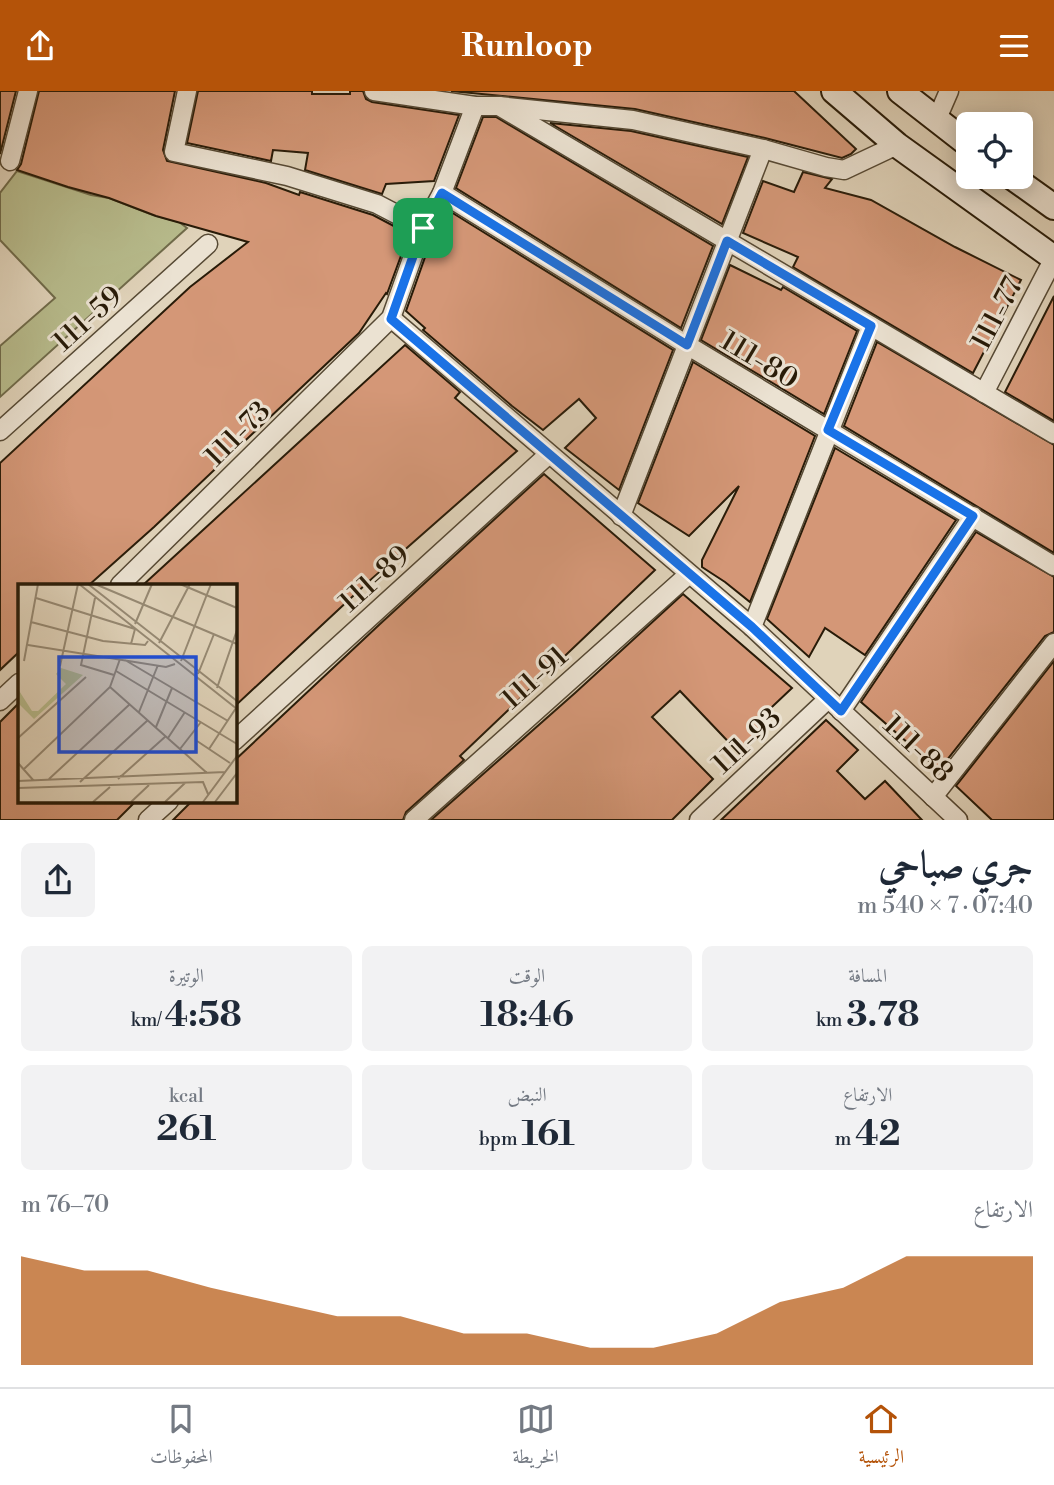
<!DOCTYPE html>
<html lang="ar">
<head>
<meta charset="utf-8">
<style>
	:root { --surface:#fff; --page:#f2f2f3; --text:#1f2937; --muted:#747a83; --line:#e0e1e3; --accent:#b45309 }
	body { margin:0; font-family:"Libre Bodoni",Amiri,serif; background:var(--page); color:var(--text); direction:rtl; height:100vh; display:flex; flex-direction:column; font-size:26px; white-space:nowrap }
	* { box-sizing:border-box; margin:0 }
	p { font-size:23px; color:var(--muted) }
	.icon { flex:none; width:38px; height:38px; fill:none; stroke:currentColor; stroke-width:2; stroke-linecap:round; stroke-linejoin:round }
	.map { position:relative; height:729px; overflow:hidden; direction:ltr }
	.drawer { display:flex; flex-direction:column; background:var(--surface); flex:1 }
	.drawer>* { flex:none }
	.fabs { position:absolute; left:956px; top:21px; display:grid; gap:14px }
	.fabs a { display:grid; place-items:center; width:77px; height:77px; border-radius:10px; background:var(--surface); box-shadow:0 4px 18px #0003; font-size:35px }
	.pin { position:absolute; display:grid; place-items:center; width:60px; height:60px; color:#fff; margin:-30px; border-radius:14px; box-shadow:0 4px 10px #0006 }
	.round { display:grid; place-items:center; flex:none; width:74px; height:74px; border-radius:10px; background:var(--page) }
	.headline { display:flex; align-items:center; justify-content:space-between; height:119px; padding:0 21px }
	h1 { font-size:38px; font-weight:700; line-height:52px }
	.metrics { display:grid; grid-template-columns:repeat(3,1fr); gap:10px; height:119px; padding:7px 21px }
	.metrics div { display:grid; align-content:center; border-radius:10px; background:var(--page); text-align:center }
	.metrics b { font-size:35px; font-weight:700 }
	.metrics small { font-size:19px; font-weight:400 }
	.metrics p { font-size:19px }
	.chart { height:196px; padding:14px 21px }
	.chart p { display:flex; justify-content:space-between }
	.chart svg { width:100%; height:126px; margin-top:7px; fill:var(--accent); opacity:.7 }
	header { display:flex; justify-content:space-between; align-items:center; height:91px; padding:0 21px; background:var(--accent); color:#fff; font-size:32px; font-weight:700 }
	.tab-bar { display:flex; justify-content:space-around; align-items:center; height:98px; border-top:2px solid var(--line); background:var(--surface); font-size:19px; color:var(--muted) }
	.tab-bar a { display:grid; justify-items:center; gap:4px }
	.tab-bar .selected { color:var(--accent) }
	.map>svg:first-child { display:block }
	.green { fill:#b7bb8c; stroke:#706b4a; stroke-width:2 }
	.building { fill:#d49777; stroke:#281b08; stroke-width:2 }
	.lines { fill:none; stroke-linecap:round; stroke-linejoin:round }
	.street-casing { stroke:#564934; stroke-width:21 }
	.secondary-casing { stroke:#281b08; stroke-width:28 }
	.street { stroke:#ebe2d2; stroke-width:18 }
	.secondary { stroke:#ebe2d2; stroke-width:24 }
	.route-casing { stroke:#fff; stroke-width:14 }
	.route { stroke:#1a73e8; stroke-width:9 }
	.labels { text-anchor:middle; stroke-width:6; stroke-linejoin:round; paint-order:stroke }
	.street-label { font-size:28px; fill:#281b08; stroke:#ebe2d2 }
	.inset-road { fill:none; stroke:#968973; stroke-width:2 }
	.view { fill:#1d4ed8; fill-opacity:0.15; stroke:#1d4ed8; stroke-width:3.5 }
	.inset-edge { fill:none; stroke:#281b08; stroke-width:3.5 }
</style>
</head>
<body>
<header><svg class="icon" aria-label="menu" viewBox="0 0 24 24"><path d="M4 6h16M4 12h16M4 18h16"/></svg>Runloop<svg class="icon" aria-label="share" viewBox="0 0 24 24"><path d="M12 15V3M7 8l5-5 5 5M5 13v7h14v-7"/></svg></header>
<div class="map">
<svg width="1054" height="729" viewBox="0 0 1054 729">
	<rect width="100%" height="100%" fill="#e0d3ba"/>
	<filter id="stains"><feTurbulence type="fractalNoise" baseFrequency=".00286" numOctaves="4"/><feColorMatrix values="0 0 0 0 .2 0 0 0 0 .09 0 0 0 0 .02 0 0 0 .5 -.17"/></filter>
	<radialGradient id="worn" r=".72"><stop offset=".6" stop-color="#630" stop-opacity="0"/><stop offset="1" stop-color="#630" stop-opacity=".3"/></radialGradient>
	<polygon class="green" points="17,80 91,104 109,107 153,124 179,131 187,137 0,306 0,255 55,207 0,149 0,102"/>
	<g class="building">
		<polygon points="0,0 16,0 0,63"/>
		<polygon points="39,0 175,0 163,59 167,70 266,92 299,104 300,101 373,124 409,143 387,203 386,202 359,242 154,436 89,494 19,494 19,561 0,579 0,372 190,196 248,151 156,125 109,107 68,96 17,79 21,73"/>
		<polygon points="198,0 312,0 312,3 350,3 350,0 363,0 366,8 372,11 459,24 434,90 386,93 382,103 305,79 308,62 273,59 271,70 187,52"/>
		<polygon points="451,0 794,0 856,58 851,63 842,67 765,47 635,18"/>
		<polygon points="483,26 496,26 713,155 681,237 456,97"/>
		<polygon points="550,32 631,40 748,66 722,133"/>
		<polygon points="803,81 832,88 825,97 871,109 955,156 1021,189 973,282 793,176 798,166 743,142 763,90 794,101"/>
		<polygon points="451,121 673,259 619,399 565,357 596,327 579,308 543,339 512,315 423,239 425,237 406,220 430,152 436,155"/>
		<polygon points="730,174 781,199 783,196 857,240 824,323 701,249"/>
		<polygon points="1054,205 1054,330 1005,301"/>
		<polygon points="877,251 1054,354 1054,462 844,335"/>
		<polygon points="405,254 460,301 455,307 517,360 367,492 234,616 234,494 143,494"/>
		<polygon points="693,271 815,345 750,511 725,491 702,476 702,469 739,395 689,445 638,412"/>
		<polygon points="835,357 956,429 865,564 825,537 809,566 767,528"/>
		<polygon points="544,383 655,479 460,665 464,669 406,721 403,729 173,729 192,710 234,710 234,670 380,533"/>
		<polygon points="976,441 1054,486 1054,541 1045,545 939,679 861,611"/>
		<polygon points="683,503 792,597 757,630 765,639 740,663 680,600 652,626 713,688 672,729 431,729 575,602"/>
		<polygon points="1054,570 1054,729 992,729 956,695"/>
		<polygon points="19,612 19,710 136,710 117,729 0,729 0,631"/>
		<polygon points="826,629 858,659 837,680 865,708 885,690 922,729 721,729"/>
	</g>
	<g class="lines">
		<g class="street-casing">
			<g id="street">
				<polyline points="187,0 174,61 287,85 377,113 423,137"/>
				<polyline points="374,0 475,15 499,15 633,29 763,58 826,76 844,79 897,54"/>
				<polyline points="499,15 1054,343"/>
				<polyline points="936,30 949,0"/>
				<polyline points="10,70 28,0"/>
				<polyline points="442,102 687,254 1054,475"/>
				<polyline points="391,227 752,536 958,729"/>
				<polyline points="984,302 1054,167"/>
				<polyline points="0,340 208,153"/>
				<polyline points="621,425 763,58"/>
				<polyline points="120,494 391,227 423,137 442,102 475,15"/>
				<polyline points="752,536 871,235"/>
				<polyline points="0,610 19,592"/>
				<polyline points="841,620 973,425"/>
				<polyline points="234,650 549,363"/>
				<polyline points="933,706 1054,552"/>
				<polyline points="148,729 169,710"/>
				<polyline points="414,729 689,483"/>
				<polyline points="699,729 828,608"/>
			</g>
		</g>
		<g class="secondary-casing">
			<g id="secondary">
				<polyline points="834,0 897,54 1054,167"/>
				<polyline points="900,0 968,53"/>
				<polyline points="1012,86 1054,116"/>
			</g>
		</g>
		<use href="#street" class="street"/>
		<use href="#secondary" class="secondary"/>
	</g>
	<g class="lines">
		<g class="route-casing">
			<polygon id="route" points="442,102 687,254 727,150 871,235 828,339 973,425 841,620 752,536 391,228 423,137"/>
		</g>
		<use href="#route" class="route"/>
	</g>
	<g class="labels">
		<g class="street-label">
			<text transform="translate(996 222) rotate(-62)" y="10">111-77</text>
			<text transform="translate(87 227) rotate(-42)" y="10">111-59</text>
			<text transform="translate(760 268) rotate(31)" y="10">111-80</text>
			<text transform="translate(237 342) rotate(-45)" y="10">111-73</text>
			<text transform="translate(374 487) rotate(-42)" y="10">111-89</text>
			<text transform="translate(534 586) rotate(-42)" y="10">111-91</text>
			<text transform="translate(746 649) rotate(-43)" y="10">111-93</text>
			<text transform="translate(919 657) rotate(43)" y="10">111-88</text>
		</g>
	</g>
	<g transform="translate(18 493)">
		<rect width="219" height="219" fill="#e0d3ba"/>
		<path d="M43,84L65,91L16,135L0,119V105L14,127H20L48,100L38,90Z" fill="#b7bb8c"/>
		<path class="inset-road" d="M61,0L219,125M70,0L219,117M77,0L219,60M162,0L219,24M18,14L117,45L113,60M77,14L63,81L96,91M13,38L85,57L127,61L130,57M117,40L134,0M141,59L172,0M10,61L148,83L157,80M107,76L210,137M6,77L20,0M163,77L193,0M42,82L60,0M98,87L219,160M180,90L196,50M92,103L189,189M199,104L219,46M121,128L140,81M138,143L154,104M0,154L68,93M150,154L167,128M179,157L212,179M162,165L183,138M191,165L218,124M0,179L16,197M6,185L92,103L102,75M31,195L112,120M100,195L148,152M0,197L207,188M62,198L130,136M0,204L185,198L190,210M75,218L92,203M113,218L131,201M147,218L167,199M185,218L219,172M197,218L219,189"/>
		<path class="view" d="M41,73H178V168H41Z"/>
		<rect width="219" height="219" class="inset-edge"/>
	</g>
	<rect width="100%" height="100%" filter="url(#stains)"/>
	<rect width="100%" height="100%" fill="url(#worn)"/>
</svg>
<div class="fabs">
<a><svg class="icon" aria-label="locate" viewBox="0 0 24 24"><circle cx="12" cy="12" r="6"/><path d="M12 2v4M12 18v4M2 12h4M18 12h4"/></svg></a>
</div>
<div class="pin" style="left:423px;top:137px;background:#1e9e55"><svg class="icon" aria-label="arrive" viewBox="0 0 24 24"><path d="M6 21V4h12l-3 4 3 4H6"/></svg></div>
</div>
<section class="drawer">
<div class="headline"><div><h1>جري صباحي</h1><p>07:40 · 7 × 540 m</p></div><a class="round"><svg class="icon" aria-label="share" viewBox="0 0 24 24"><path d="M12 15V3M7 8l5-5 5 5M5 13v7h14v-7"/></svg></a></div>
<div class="metrics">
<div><p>المسافة</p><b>3.78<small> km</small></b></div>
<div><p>الوقت</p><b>18:46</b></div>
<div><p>الوتيرة</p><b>4:58<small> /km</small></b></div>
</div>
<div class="metrics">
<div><p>الارتفاع</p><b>42<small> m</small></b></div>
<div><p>النبض</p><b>161<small> bpm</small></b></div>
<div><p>kcal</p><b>261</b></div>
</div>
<div class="chart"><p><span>الارتفاع</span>70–76 m</p>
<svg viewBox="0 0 160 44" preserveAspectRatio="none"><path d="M0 44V6L10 11L20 11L30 17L40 22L50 27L60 27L70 33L80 33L90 38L100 38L110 33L120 22L130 17L140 6L150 6L160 6V44z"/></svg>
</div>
</section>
<nav class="tab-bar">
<a class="selected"><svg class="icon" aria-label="home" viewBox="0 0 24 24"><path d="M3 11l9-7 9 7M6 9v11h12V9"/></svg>الرئيسية</a>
<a><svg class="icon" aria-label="map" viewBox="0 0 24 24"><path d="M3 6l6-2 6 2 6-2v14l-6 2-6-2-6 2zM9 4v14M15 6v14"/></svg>الخريطة</a>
<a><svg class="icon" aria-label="saved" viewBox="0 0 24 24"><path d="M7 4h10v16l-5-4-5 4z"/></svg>المحفوظات</a>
</nav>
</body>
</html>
